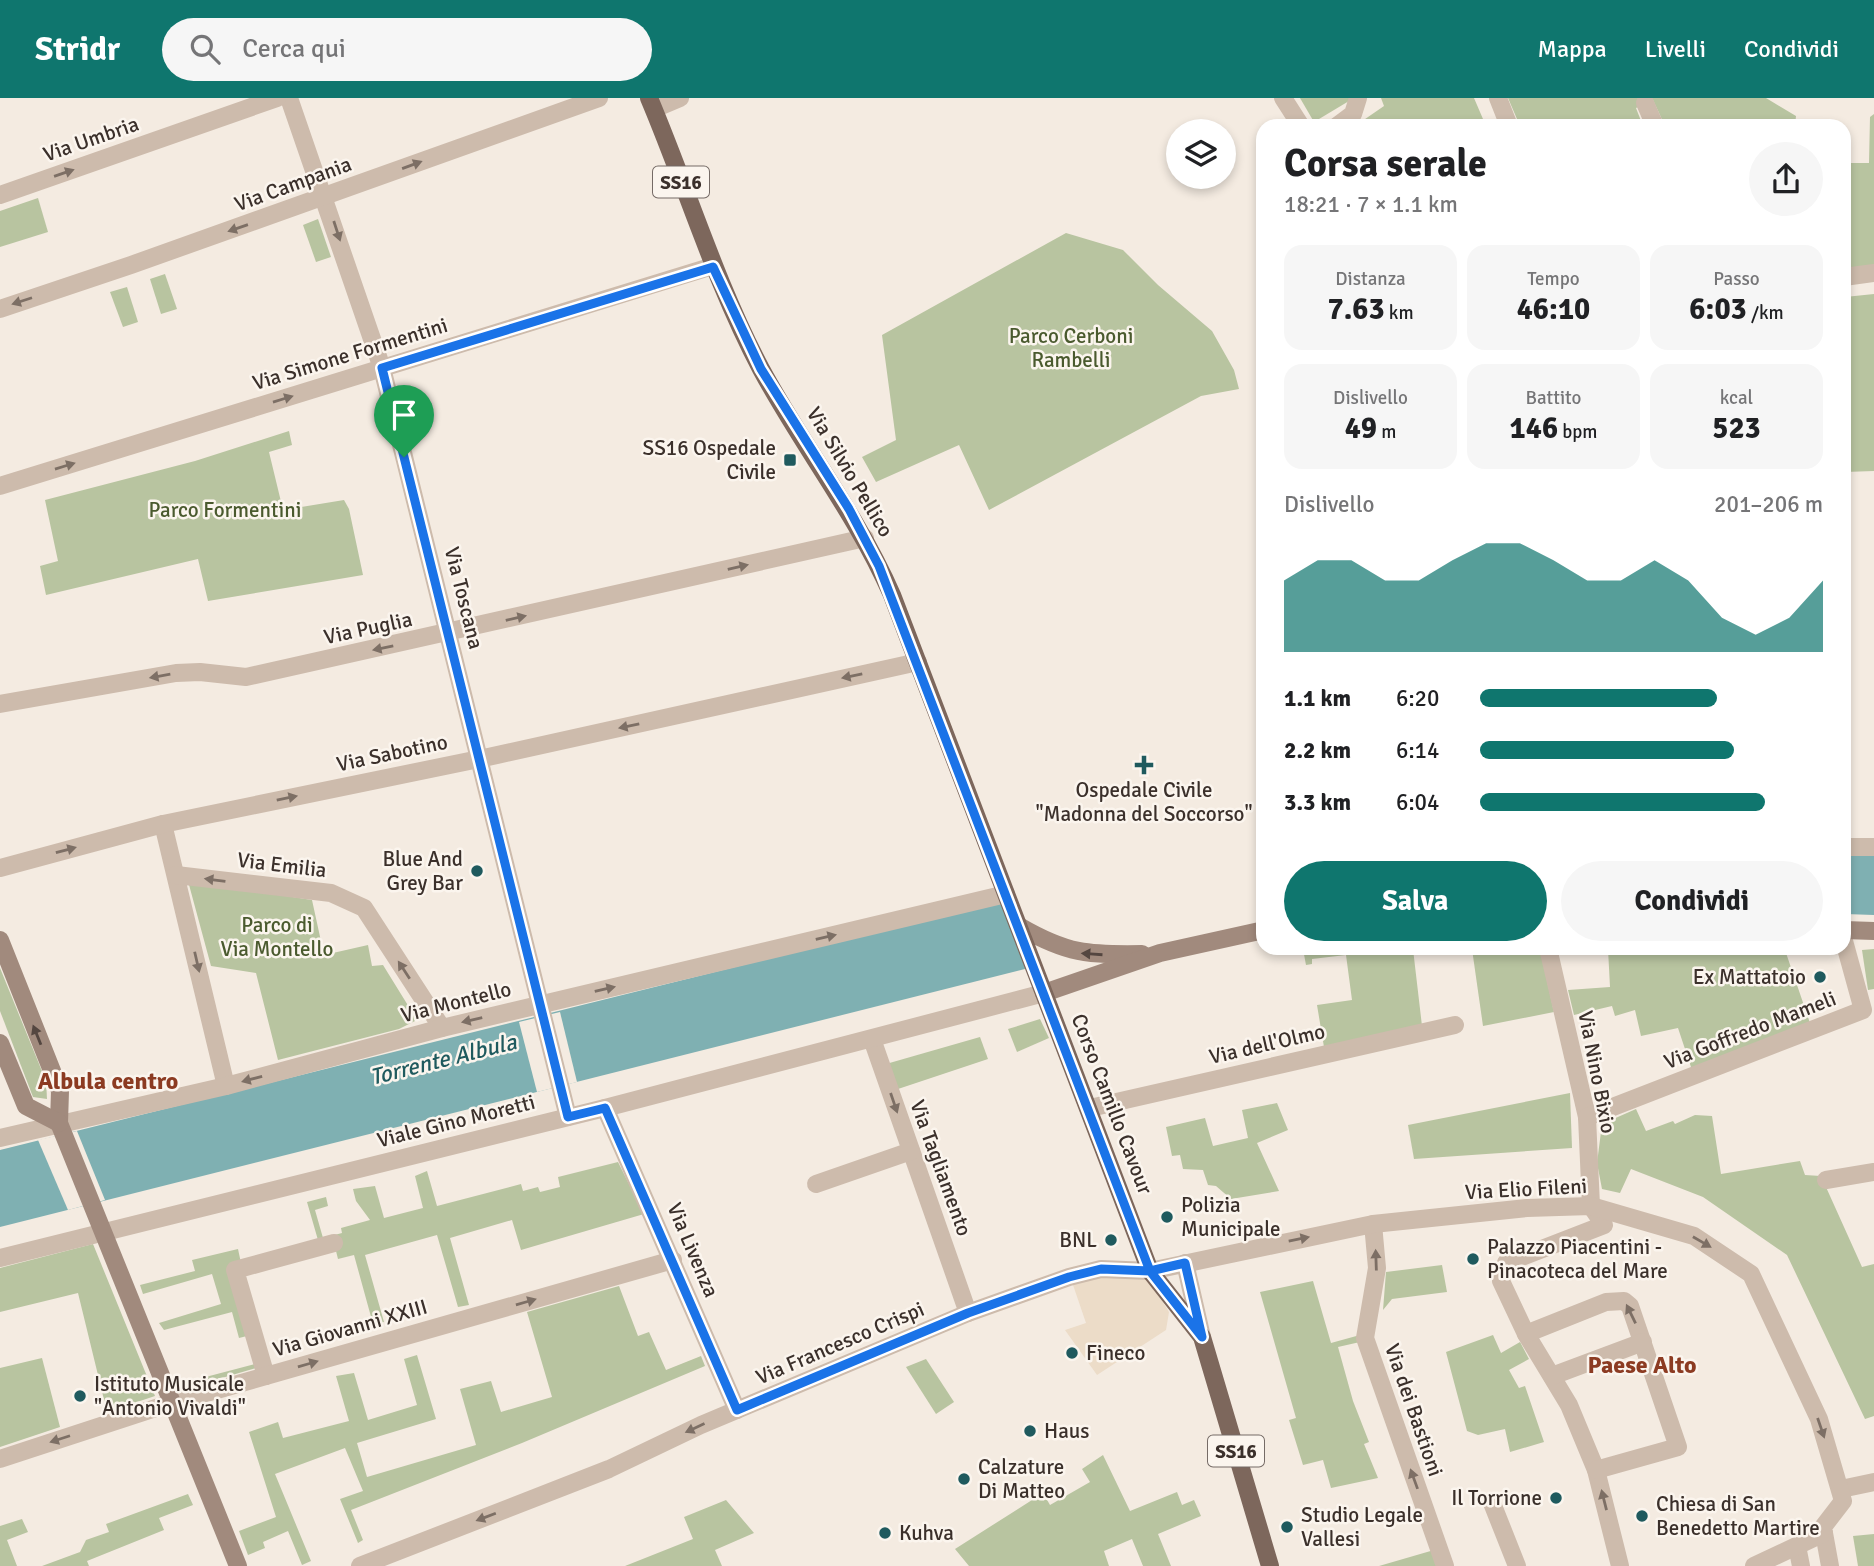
<!DOCTYPE html>
<html lang="it">
<head>
<meta charset="utf-8">
<style>
	:root { --surface:#fff; --page:#f6f6f6; --text:#202124; --muted:#757577; --accent:#0f766e }
	body { margin:0; font-family:Signika,sans-serif; background:var(--page); color:var(--text); height:100vh; display:flex; flex-direction:column; font-size:26px; white-space:nowrap }
	* { box-sizing:border-box; margin:0 }
	p { font-size:23px; color:var(--muted) }
	.icon { flex:none; width:38px; height:38px; fill:none; stroke:currentColor; stroke-width:2; stroke-linecap:round; stroke-linejoin:round }
	.map { position:relative; flex:1; overflow:hidden }
	.side { position:absolute; left:1256px; top:21px; width:595px; height:836px; display:flex; flex-direction:column; background:var(--surface); border-radius:21px; box-shadow:0 4px 10px #0003 }
	.side>* { flex:none }
	.fabs { position:absolute; left:1166px; top:21px; display:grid; gap:14px }
	.fabs a { display:grid; place-items:center; width:70px; height:70px; border-radius:50%; background:var(--surface); box-shadow:0 4px 10px #0003; font-size:35px }
	.pin { position:absolute; display:grid; place-items:center; width:60px; height:60px; color:#fff; margin:-72px -30px; border-radius:50% 50% 50% 0; rotate:-45deg; box-shadow:0 0 7px #0007 }
	.pin .icon { rotate:45deg }
	.round { display:grid; place-items:center; flex:none; width:74px; height:74px; border-radius:37px; background:var(--page) }
	.summary { display:flex; align-items:center; justify-content:space-between; height:119px; padding:0 28px }
	h1 { font-size:38px; font-weight:700; line-height:52px }
	.metrics { display:grid; grid-template-columns:repeat(3,1fr); gap:10px; height:119px; padding:7px 28px }
	.metrics div { display:grid; align-content:center; border-radius:18px; background:var(--page); text-align:center }
	.metrics b { font-size:30px; font-weight:700 }
	.metrics small { font-size:19px; font-weight:400 }
	.metrics p { font-size:19px }
	.chart { height:196px; padding:14px 28px }
	.chart p { display:flex; justify-content:space-between }
	.chart svg { width:100%; height:126px; margin-top:7px; fill:var(--accent); opacity:.7 }
	.action { display:flex; gap:14px; margin-top:auto; padding:14px 28px }
	.action a { flex:1; height:80px; border-radius:42px; background:var(--accent); color:#fff; font-size:28px; font-weight:700; line-height:80px; text-align:center }
	.action a+a { background:var(--page); color:var(--text) }
	ul { padding:0 28px; list-style:none; font-size:23px }
	li { display:grid; grid-template-columns:112px 84px 1fr; align-items:center; height:52px }
	li i { height:18px; border-radius:9px; background:var(--accent) }
	header { display:flex; align-items:center; gap:42px; box-sizing:border-box; height:98px; padding:0 35px; background:var(--accent); color:#fff }
	header strong { font-size:33px }
	nav { display:flex; gap:38px; margin-inline-start:auto; font-size:24px }
	.search { width:490px; height:63px; background:var(--page); display:flex; align-items:center; gap:18px; box-sizing:border-box; padding:0 24px; border-radius:38px; color:var(--muted); font-size:26px }
	.map>svg:first-child { display:block }
	.green { fill:#b8c4a0 }
	.plaza { fill:#ecdcc8 }
	.water { fill:#7fb0b2 }
	.pier { fill:#f4ebe1 }
	.lines { fill:none; stroke-linecap:round; stroke-linejoin:round }
	.street { stroke:#cdbbac; stroke-width:18 }
	.secondary { stroke:#a18a7d; stroke-width:18 }
	.primary { stroke:#7d675c; stroke-width:18 }
	.oneway { fill:#7d6f65 }
	.oneway2 { fill:#544640 }
	.route-casing { stroke:#fff; stroke-width:14 }
	.route { stroke:#1a73e8; stroke-width:9 }
	.poi-dot { fill:#1f5a5e; stroke:#fbf5ee; stroke-width:2.5 }
	.labels { text-anchor:middle; stroke-width:5; stroke-linejoin:round; paint-order:stroke }
	.shield { fill:#fbf5ee; stroke:#756b66; stroke-width:2 }
	.shield-label { font-size:19px; font-weight:bold; fill:#3b302b }
	.street-label { font-size:21px; fill:#3b302b; stroke:#fbf5ee }
	.park-label { font-size:21px; fill:#4a5a2e; stroke:#fbf5ee }
	.poi-label { font-size:21px; fill:#3b302b; stroke:#fbf5ee; text-anchor:start }
	.water-label { font-size:23px; font-style:italic; fill:#1f5a5e; stroke:#fbf5ee }
	.quarter-label { font-size:24px; font-weight:bold; fill:#8c3b22; stroke:#fbf5ee }
</style>
</head>
<body>
<header>
<strong>Stridr</strong>
<div class="search"><svg class="icon" aria-label="search" viewBox="0 0 24 24"><circle cx="10" cy="10" r="6"/><path d="M15 15l6 6"/></svg>Cerca qui</div>
<nav><a>Mappa</a><a>Livelli</a><a>Condividi</a></nav>
</header>
<div class="map">
<svg width="1874" height="1468" viewBox="0 0 1874 1468">
	<rect width="100%" height="100%" fill="#f4ebe1"/>
	<g class="green">
		<polygon points="1300,0 1349,0 1349,3 1314,24"/>
		<polygon points="1381,0 1474,0 1486,28 1355,28 1384,8"/>
		<polygon points="1508,0 1766,0 1796,18 1795,28 1665,28 1653,2 1636,10 1643,28 1520,28"/>
		<polygon points="1874,16 1874,175 1844,179 1844,65 1869,65 1870,19"/>
		<polygon points="38,100 48,134 0,149 0,113"/>
		<polygon points="318,121 331,159 316,164 303,127"/>
		<polygon points="1066,135 1123,152 1158,187 1212,233 1234,272 1239,291 1201,298 989,412 959,347 876,384 862,359 896,342 882,237"/>
		<polygon points="165,176 177,211 161,216 150,181"/>
		<polygon points="127,189 138,224 123,229 110,194"/>
		<polygon points="1874,196 1874,373 1845,374 1845,199"/>
		<polygon points="289,333 292,347 269,354 283,412 344,402 349,411 363,477 208,503 198,461 46,497 40,468 58,463 45,402 195,363"/>
		<polygon points="188,783 312,802 324,857 368,847 372,868 383,867 417,922 399,931 278,962 256,875 211,868"/>
		<polygon points="1303,851 1413,851 1422,928 1324,949 1317,907 1352,902 1346,857 1312,861 1312,866 1306,867"/>
		<polygon points="1472,851 1540,851 1554,914 1483,928"/>
		<polygon points="1608,851 1785,852 1810,925 1692,972 1678,930 1641,938 1635,912 1615,918 1612,908 1574,917 1568,892 1610,889"/>
		<polygon points="1874,851 1874,891 1868,892 1862,852"/>
		<polygon points="0,870 46,983 47,1001 33,999 0,913"/>
		<polygon points="1040,921 1049,940 1017,954 1008,931"/>
		<polygon points="980,939 988,961 895,992 886,966"/>
		<polygon points="1570,995 1572,1050 1414,1061 1408,1027"/>
		<polygon points="1277,1005 1288,1032 1257,1045 1279,1093 1231,1101 1216,1088 1208,1087 1203,1072 1183,1071 1180,1057 1172,1058 1166,1029 1205,1020 1213,1048 1248,1040 1242,1012"/>
		<polygon points="1636,1011 1646,1033 1673,1023 1675,1026 1695,1017 1712,1018 1721,1076 1800,1063 1805,1077 1821,1078 1862,1169 1874,1166 1874,1318 1865,1321 1787,1157 1703,1099 1631,1071 1620,1095 1602,1091 1597,1065 1602,1026"/>
		<polygon points="618,1064 644,1116 521,1152 512,1122 450,1140 469,1207 458,1209 437,1137 365,1157 384,1224 373,1226 354,1157 338,1161 334,1145 320,1149 307,1104 326,1099 328,1108 315,1112 323,1140 342,1135 341,1130 370,1122 356,1103 353,1091 375,1088 384,1120 423,1110 415,1078 427,1073 437,1108 521,1086 523,1093 538,1089 540,1094 560,1089 558,1079"/>
		<polygon points="93,1146 155,1298 107,1314 78,1195 0,1214 0,1170"/>
		<polygon points="238,1151 263,1268 181,1292 179,1286 255,1266 247,1238 239,1240 232,1214 164,1232 159,1225 221,1206 212,1176 143,1196 140,1187 195,1173 192,1162"/>
		<polygon points="1442,1167 1447,1194 1392,1201 1383,1212 1386,1174"/>
		<polygon points="1313,1183 1331,1245 1360,1237 1360,1244 1338,1249 1353,1303 1369,1344 1364,1346 1378,1380 1331,1390 1323,1362 1303,1367 1289,1322 1296,1320 1260,1194"/>
		<polygon points="619,1188 638,1238 649,1234 666,1272 701,1258 705,1268 522,1345 351,1412 363,1442 358,1445 340,1401 363,1393 345,1350 275,1376 311,1463 302,1467 288,1433 263,1444 265,1450 248,1457 239,1433 276,1419 249,1334 278,1324 283,1340 349,1323 336,1278 354,1275 368,1322 417,1307 404,1261 417,1257 436,1321 357,1345 367,1379 476,1347 460,1291 491,1283 501,1314 552,1299 527,1214"/>
		<polygon points="1493,1237 1501,1255 1520,1244 1529,1261 1509,1272 1519,1290 1525,1288 1544,1344 1510,1354 1505,1331 1478,1337 1467,1333 1446,1254"/>
		<polygon points="42,1260 60,1329 0,1349 0,1270"/>
		<polygon points="926,1261 954,1304 936,1316 906,1269"/>
		<polygon points="1103,1357 1130,1413 1177,1394 1182,1407 1194,1402 1201,1418 1158,1436 1171,1468 1143,1468 1132,1441 1104,1453 1109,1468 969,1468 955,1451 1043,1395 1050,1407 1090,1384 1082,1371"/>
		<polygon points="188,1396 193,1407 159,1420 164,1432 87,1463 89,1468 42,1468 80,1454 86,1442 109,1434 106,1426"/>
		<polygon points="726,1402 754,1435 715,1452 722,1468 625,1468 693,1441 684,1419"/>
		<polygon points="22,1421 28,1434 7,1442 17,1468 0,1468 0,1428"/>
		<polygon points="1874,1436 1874,1468 1858,1468 1853,1438"/>
		<polygon points="1434,1452 1440,1468 1379,1468"/>
	</g>
	<polygon class="plaza" points="1146,1177 1169,1214 1166,1232 1097,1277 1065,1232 1086,1225 1072,1184 1101,1179"/>
	<g class="water">
		<polygon points="1845,756 1874,757 1874,817 1845,816"/>
		<polygon points="1004,802 1029,870 0,1129 0,1052"/>
	</g>
	<g class="pier">
		<polygon points="560,914 577,984 537,994 519,924"/>
		<polygon points="77,1033 105,1102 68,1112 38,1042"/>
	</g>
	<g class="lines">
		<g class="street">
			<polyline points="289,0 382,270 568,1019"/>
			<polyline points="1283,0 1301,28"/>
			<polyline points="1498,0 1509,28"/>
			<polyline points="1645,5 1655,28"/>
			<polyline points="654,11 680,0"/>
			<polyline points="1337,28 1353,16 1358,0"/>
			<polyline points="0,97 277,0"/>
			<polyline points="1844,179 1874,175"/>
			<polyline points="0,211 131,167 599,0"/>
			<polyline points="0,388 713,168"/>
			<polyline points="0,606 176,575 200,574 246,579 865,440"/>
			<polyline points="163,726 226,988"/>
			<polyline points="1844,749 1874,749"/>
			<polyline points="0,770 163,726 479,661 918,564"/>
			<polyline points="176,777 331,795 364,810 442,930"/>
			<polyline points="1548,850 1587,1019 1591,1108"/>
			<polyline points="872,941 968,1215"/>
			<polyline points="605,1010 737,1312"/>
			<polyline points="1090,1010 1455,927"/>
			<polyline points="1587,1019 1863,912 1844,843"/>
			<polyline points="0,1040 226,988 442,930 1006,796"/>
			<polyline points="1826,1082 1874,1074"/>
			<polyline points="816,1086 911,1053"/>
			<polyline points="1591,1108 1604,1127 1506,1165 1501,1183 1526,1236 1569,1307 1596,1372 1620,1468"/>
			<polyline points="1373,1126 1377,1170 1365,1240 1445,1468"/>
			<polyline points="0,1160 605,1010 1044,895"/>
			<polyline points="1185,1165 1202,1239"/>
			<polyline points="1526,1236 1606,1204 1624,1203 1630,1208 1678,1349 1596,1372"/>
			<polyline points="266,1278 235,1172 334,1145"/>
			<polyline points="1552,1278 1643,1244"/>
			<polyline points="0,1361 171,1305 673,1162"/>
			<polyline points="1841,1391 1874,1384"/>
			<polyline points="1492,1405 1517,1468"/>
			<polyline points="1824,1435 1830,1468"/>
			<polyline points="1797,1448 1801,1468"/>
			<polyline points="360,1468 609,1371 701,1327 968,1215 1069,1179 1101,1171 1150,1173 1373,1126 1527,1110 1591,1108 1694,1138 1751,1176 1819,1321 1843,1403 1823,1429 1824,1435 1754,1468"/>
		</g>
		<g class="secondary">
			<path d="M1019,828C1067,856 1088,857 1142,856"/>
			<polyline points="1844,832 1874,833"/>
			<polyline points="0,842 60,993 59,1025 238,1468"/>
			<polyline points="1044,895 1160,855 1264,832"/>
			<polyline points="0,945 26,1008 59,1025"/>
		</g>
		<path class="primary" d="M649,0C687,90 715,184 761,271C803,349 856,415 892,497L1150,1173L1202,1239L1270,1468"/>
	</g>
	<defs><path id="oneway-solid" d="M-6-.8H1V-3.2L6.5 0L1 3.2V.8H-6Z" transform="scale(1.75)"/></defs>
	<g class="oneway">
		<use href="#oneway-solid" transform="translate(412 67) rotate(-20)"/>
		<use href="#oneway-solid" transform="translate(64 75) rotate(-19)"/>
		<use href="#oneway-solid" transform="translate(238 130) rotate(161)"/>
		<use href="#oneway-solid" transform="translate(337 133) rotate(72)"/>
		<use href="#oneway-solid" transform="translate(22 203) rotate(162)"/>
		<use href="#oneway-solid" transform="translate(283 301) rotate(-17)"/>
		<use href="#oneway-solid" transform="translate(65 368) rotate(-17)"/>
		<use href="#oneway-solid" transform="translate(738 469) rotate(-13)"/>
		<use href="#oneway-solid" transform="translate(516 520) rotate(-13)"/>
		<use href="#oneway-solid" transform="translate(383 550) rotate(168)"/>
		<use href="#oneway-solid" transform="translate(160 578) rotate(170)"/>
		<use href="#oneway-solid" transform="translate(852 578) rotate(168)"/>
		<use href="#oneway-solid" transform="translate(629 628) rotate(168)"/>
		<use href="#oneway-solid" transform="translate(287 700) rotate(-12)"/>
		<use href="#oneway-solid" transform="translate(66 752) rotate(-15)"/>
		<use href="#oneway-solid" transform="translate(215 782) rotate(-173)"/>
		<use href="#oneway-solid" transform="translate(826 839) rotate(-13)"/>
		<use href="#oneway-solid" transform="translate(197 864) rotate(77)"/>
		<use href="#oneway-solid" transform="translate(404 872) rotate(-123)"/>
		<use href="#oneway-solid" transform="translate(605 891) rotate(-13)"/>
		<use href="#oneway-solid" transform="translate(472 922) rotate(167)"/>
		<use href="#oneway-solid" transform="translate(252 981) rotate(165)"/>
		<use href="#oneway-solid" transform="translate(894 1005) rotate(71)"/>
		<use href="#oneway-solid" transform="translate(1299 1141) rotate(-11)"/>
		<use href="#oneway-solid" transform="translate(1702 1144) rotate(30)"/>
		<use href="#oneway-solid" transform="translate(1376 1162) rotate(-92)"/>
		<use href="#oneway-solid" transform="translate(526 1204) rotate(-16)"/>
		<use href="#oneway-solid" transform="translate(1631 1216) rotate(-116)"/>
		<use href="#oneway-solid" transform="translate(308 1266) rotate(-16)"/>
		<use href="#oneway-solid" transform="translate(695 1330) rotate(155)"/>
		<use href="#oneway-solid" transform="translate(1821 1330) rotate(71)"/>
		<use href="#oneway-solid" transform="translate(60 1341) rotate(162)"/>
		<use href="#oneway-solid" transform="translate(1414 1381) rotate(-110)"/>
		<use href="#oneway-solid" transform="translate(1604 1402) rotate(-104)"/>
		<use href="#oneway-solid" transform="translate(486 1419) rotate(159)"/>
	</g>
	<g class="oneway2">
		<use href="#oneway-solid" transform="translate(1092 856) rotate(-176)"/>
		<use href="#oneway-solid" transform="translate(37 937) rotate(-112)"/>
	</g>
	<g class="lines">
		<g class="route-casing">
			<polyline id="route" points="404,359 568,1019 605,1010 737,1312 968,1215 1069,1179 1101,1171 1150,1173 1185,1165 1202,1239 1150,1173 879,468 849,411 761,271 713,169 382,270 404,359"/>
		</g>
		<use href="#route" class="route"/>
	</g>
	<g class="poi-dot">
		<rect x="783" y="355" width="14" height="14" rx="3.5"/>
		<path d="M1140.5 656.5h7v7h7v7h-7v7h-7v-7h-7v-7h7z"/>
		<circle cx="477" cy="773" r="7"/>
		<circle cx="1820" cy="879" r="7"/>
		<circle cx="1167" cy="1119" r="7"/>
		<circle cx="1111" cy="1142" r="7"/>
		<circle cx="1473" cy="1161" r="7"/>
		<circle cx="1072" cy="1255" r="7"/>
		<circle cx="80" cy="1298" r="7"/>
		<circle cx="1030" cy="1333" r="7"/>
		<circle cx="964" cy="1381" r="7"/>
		<circle cx="1556" cy="1400" r="7"/>
		<circle cx="1642" cy="1418" r="7"/>
		<circle cx="1287" cy="1429" r="7"/>
		<circle cx="885" cy="1435" r="7"/>
	</g>
	<g class="labels">
		<g class="shield">
			<rect x="653" y="68.5" width="56" height="31" rx="5"/>
			<rect x="1208" y="1337.5" width="56" height="31" rx="5"/>
		</g>
		<g class="shield-label">
			<text x="681" y="91">SS16</text>
			<text x="1236" y="1360">SS16</text>
		</g>
		<g class="street-label">
			<text transform="translate(91 41) rotate(-19)" y="7">Via Umbria</text>
			<text transform="translate(293 86) rotate(-20)" y="7">Via Campania</text>
			<text transform="translate(350 256) rotate(-17)" y="7">Via Simone Formentini</text>
			<text transform="translate(850 374) rotate(59)" y="7">Via Silvio Pellico</text>
			<text transform="translate(464 500) rotate(76)" y="7">Via Toscana</text>
			<text transform="translate(368 530) rotate(-12)" y="7">Via Puglia</text>
			<text transform="translate(392 655) rotate(-12)" y="7">Via Sabotino</text>
			<text transform="translate(282 767) rotate(7)" y="7">Via Emilia</text>
			<text transform="translate(456 904) rotate(-14)" y="7">Via Montello</text>
			<text transform="translate(1750 932) rotate(-21)" y="7">Via Goffredo Mameli</text>
			<text transform="translate(1267 946) rotate(-13)" y="7">Via dell'Olmo</text>
			<text transform="translate(1597 974) rotate(79)" y="7">Via Nino Bixio</text>
			<text transform="translate(1112 1006) rotate(69)" y="7">Corso Camillo Cavour</text>
			<text transform="translate(456 1023) rotate(-14)" y="7">Viale Gino Moretti</text>
			<text transform="translate(941 1070) rotate(70)" y="7">Via Tagliamento</text>
			<text transform="translate(1526 1091) rotate(-3)" y="7">Via Elio Fileni</text>
			<text transform="translate(693 1152) rotate(67)" y="7">Via Livenza</text>
			<text transform="translate(350 1230) rotate(-16)" y="7">Via Giovanni XXIII</text>
			<text transform="translate(840 1245) rotate(-23)" y="7">Via Francesco Crispi</text>
			<text transform="translate(1414 1312) rotate(71)" y="7">Via dei Bastioni</text>
		</g>
		<g class="park-label">
			<text x="1071" y="245">Parco Cerboni<tspan x="1071" dy="24">Rambelli</tspan></text>
			<text x="225" y="419">Parco Formentini</text>
			<text x="277" y="834">Parco di<tspan x="277" dy="24">Via Montello</tspan></text>
		</g>
		<g class="poi-label">
			<text x="776" y="357" text-anchor="end">SS16 Ospedale<tspan x="776" dy="24">Civile</tspan></text>
			<text x="1144" y="699" text-anchor="middle">Ospedale Civile<tspan x="1144" dy="24">"Madonna del Soccorso"</tspan></text>
			<text x="463" y="768" text-anchor="end">Blue And<tspan x="463" dy="24">Grey Bar</tspan></text>
			<text x="1806" y="886" text-anchor="end">Ex Mattatoio</text>
			<text x="1181" y="1114">Polizia<tspan x="1181" dy="24">Municipale</tspan></text>
			<text x="1097" y="1149" text-anchor="end">BNL</text>
			<text x="1487" y="1156">Palazzo Piacentini -<tspan x="1487" dy="24">Pinacoteca del Mare</tspan></text>
			<text x="1086" y="1262">Fineco</text>
			<text x="94" y="1293">Istituto Musicale<tspan x="94" dy="24">"Antonio Vivaldi"</tspan></text>
			<text x="1044" y="1340">Haus</text>
			<text x="978" y="1376">Calzature<tspan x="978" dy="24">Di Matteo</tspan></text>
			<text x="1542" y="1407" text-anchor="end">Il Torrione</text>
			<text x="1656" y="1413">Chiesa di San<tspan x="1656" dy="24">Benedetto Martire</tspan></text>
			<text x="1301" y="1424">Studio Legale<tspan x="1301" dy="24">Vallesi</tspan></text>
			<text x="899" y="1442">Kuhva</text>
		</g>
		<g class="water-label">
			<text transform="translate(443 961) rotate(-14)" y="8">Torrente Albula</text>
		</g>
		<g class="quarter-label">
			<text x="108" y="991">Albula centro</text>
			<text x="1642" y="1275">Paese Alto</text>
		</g>
	</g>
</svg>
<div class="fabs">
<a><svg class="icon" aria-label="layers" viewBox="0 0 24 24"><path d="M12 4l9 5-9 5-9-5zM3 14l9 5 9-5"/></svg></a>
</div>
<div class="pin" style="left:404px;top:359px;background:#1e9e55"><svg class="icon" aria-label="arrive" viewBox="0 0 24 24"><path d="M6 21V4h12l-3 4 3 4H6"/></svg></div>
<section class="side">
<div class="summary"><div><h1>Corsa serale</h1><p>18:21 · 7 × 1.1 km</p></div><a class="round"><svg class="icon" aria-label="share" viewBox="0 0 24 24"><path d="M12 15V3M7 8l5-5 5 5M5 13v7h14v-7"/></svg></a></div>
<div class="metrics">
<div><p>Distanza</p><b>7.63<small> km</small></b></div>
<div><p>Tempo</p><b>46:10</b></div>
<div><p>Passo</p><b>6:03<small> /km</small></b></div>
</div>
<div class="metrics">
<div><p>Dislivello</p><b>49<small> m</small></b></div>
<div><p>Battito</p><b>146<small> bpm</small></b></div>
<div><p>kcal</p><b>523</b></div>
</div>
<div class="chart"><p><span>Dislivello</span>201–206 m</p>
<svg viewBox="0 0 160 44" preserveAspectRatio="none"><path d="M0 44V19L10 12L20 12L30 19L40 19L50 12L60 6L70 6L80 12L90 19L100 19L110 12L120 19L130 32L140 38L150 32L160 19V44z"/></svg>
</div>
<ul>
<li><b>1.1 km</b>6:20<i style="width:69%"></i></li>
<li><b>2.2 km</b>6:14<i style="width:74%"></i></li>
<li><b>3.3 km</b>6:04<i style="width:83%"></i></li>
</ul>
<div class="action"><a>Salva</a><a>Condividi</a></div>
</section>
</div>
</body>
</html>
